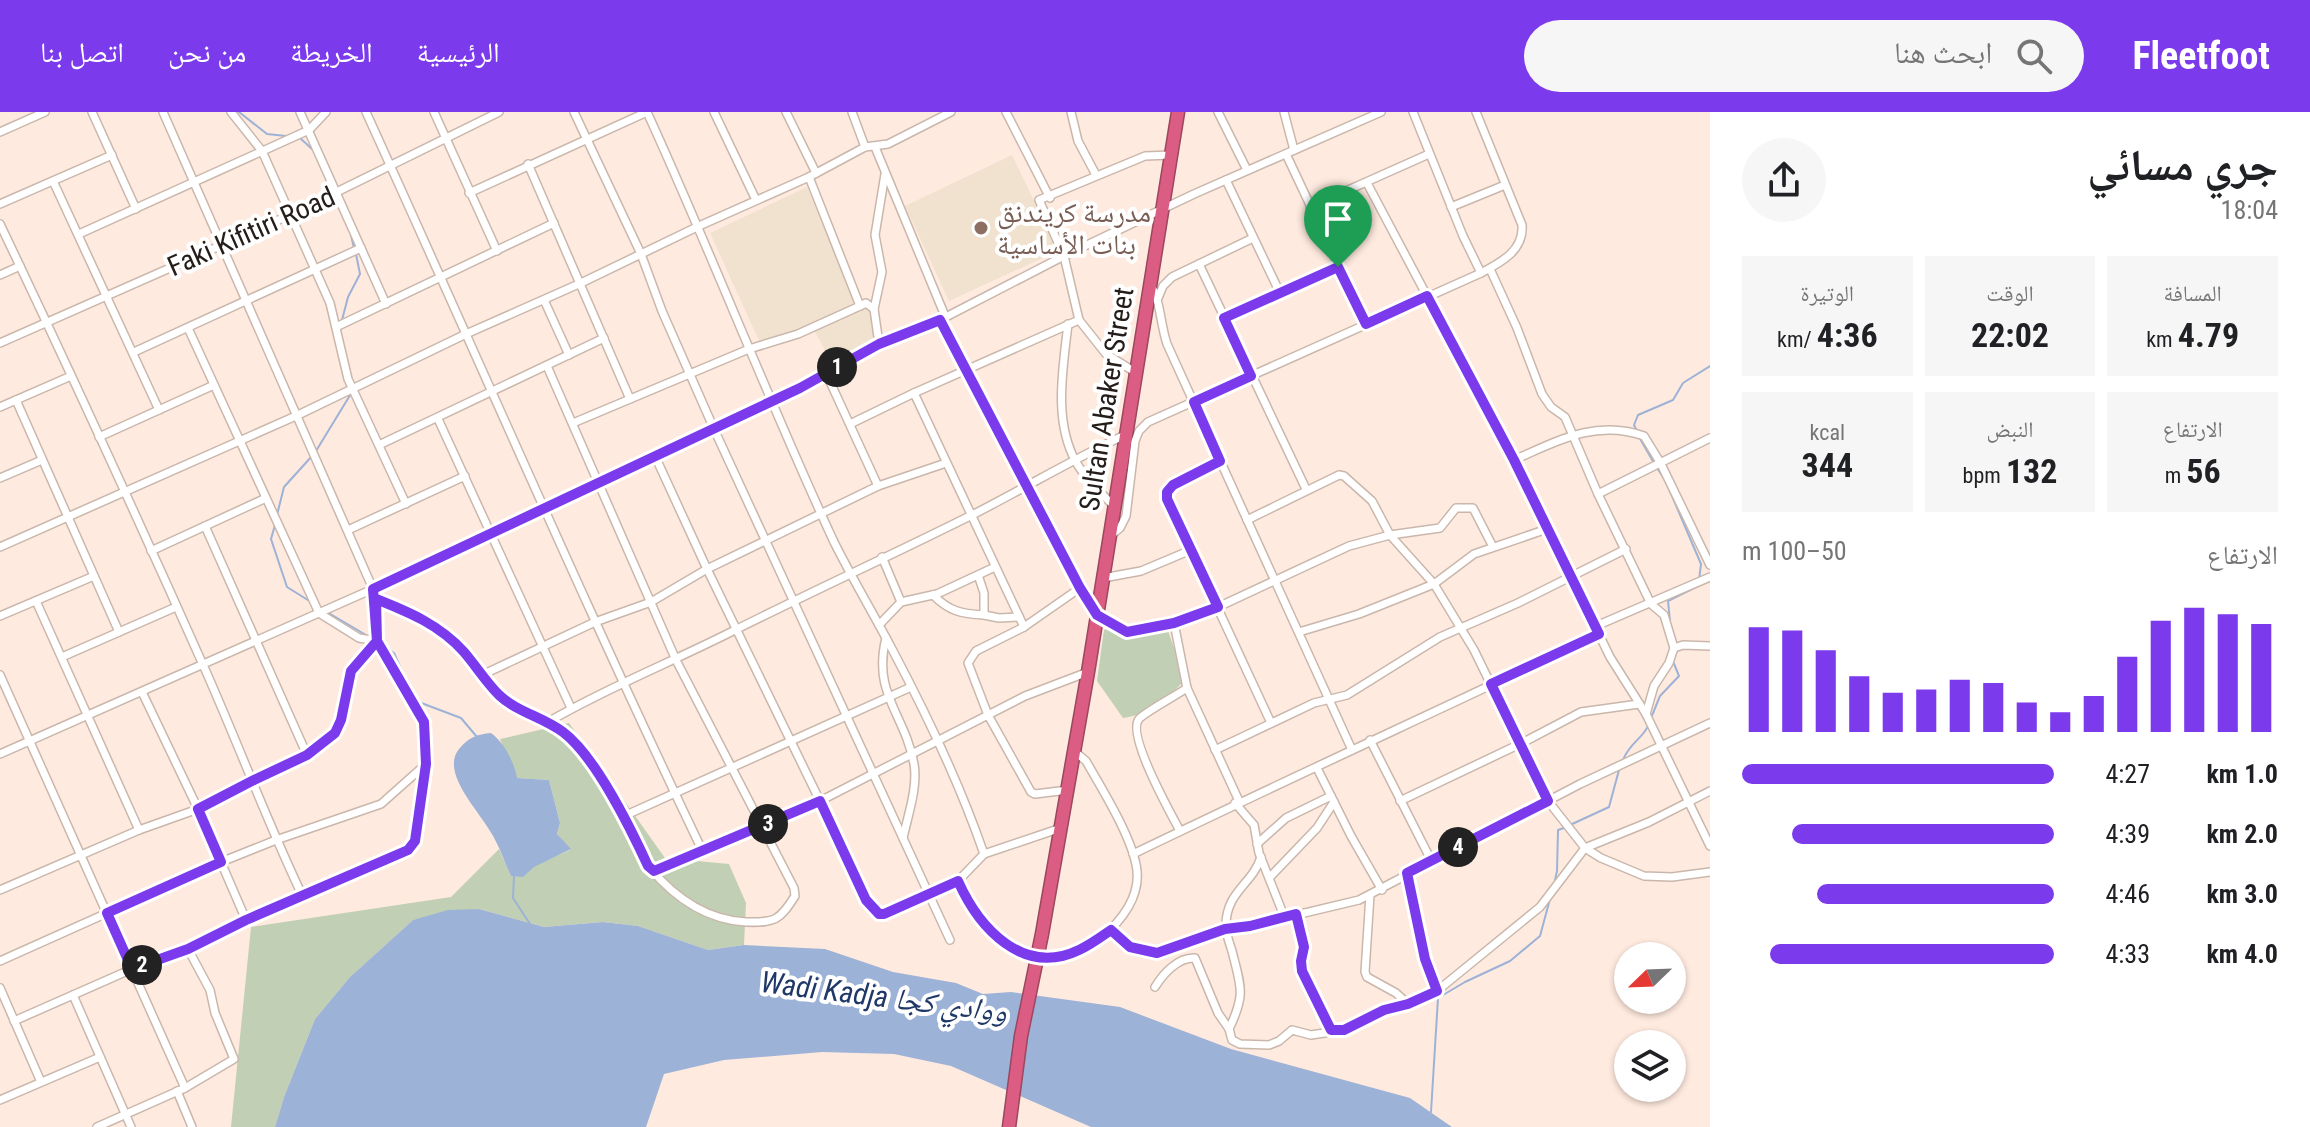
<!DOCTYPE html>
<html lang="ar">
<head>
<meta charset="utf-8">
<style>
	:root { --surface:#fff; --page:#f6f6f6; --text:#202124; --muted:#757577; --accent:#7c3aed }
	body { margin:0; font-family:"Roboto Condensed","Noto Naskh Arabic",sans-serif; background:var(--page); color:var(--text); direction:rtl; height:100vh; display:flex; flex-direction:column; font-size:30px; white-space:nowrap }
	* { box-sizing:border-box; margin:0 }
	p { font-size:26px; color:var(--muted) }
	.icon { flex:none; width:44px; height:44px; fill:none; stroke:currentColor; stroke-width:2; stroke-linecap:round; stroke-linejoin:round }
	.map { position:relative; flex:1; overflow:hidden; direction:ltr }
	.details { display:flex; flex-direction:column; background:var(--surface); width:600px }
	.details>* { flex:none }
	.needle { width:52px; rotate:247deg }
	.buttons { position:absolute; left:1614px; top:830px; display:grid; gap:16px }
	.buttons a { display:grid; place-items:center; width:72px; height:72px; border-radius:50%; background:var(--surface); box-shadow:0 2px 6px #0004; font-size:40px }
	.pin { position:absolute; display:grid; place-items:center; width:68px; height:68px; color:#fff; margin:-82px -34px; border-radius:50% 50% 50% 0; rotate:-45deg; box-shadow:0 0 8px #0007 }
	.pin .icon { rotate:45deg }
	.km { position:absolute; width:40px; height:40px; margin:-20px; border-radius:50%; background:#222; color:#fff; font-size:22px; line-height:40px; text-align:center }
	.round { display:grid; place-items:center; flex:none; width:84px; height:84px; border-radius:42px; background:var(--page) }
	.head { display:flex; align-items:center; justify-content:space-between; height:136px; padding:0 32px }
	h1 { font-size:44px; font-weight:700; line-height:60px }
	.metrics { display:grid; grid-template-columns:repeat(3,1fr); gap:12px; height:136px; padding:8px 32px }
	.metrics div { display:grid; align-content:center; border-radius:0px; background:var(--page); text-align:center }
	.metrics b { font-size:34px; font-weight:700 }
	.metrics small { font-size:22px; font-weight:400 }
	.metrics p { font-size:22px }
	.chart { height:224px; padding:16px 32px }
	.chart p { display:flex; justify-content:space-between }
	.chart svg { width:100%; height:144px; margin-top:8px; stroke:var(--accent); stroke-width:6 }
	ul { padding:0 32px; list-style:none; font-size:26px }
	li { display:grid; grid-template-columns:128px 96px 1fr; align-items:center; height:60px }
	li i { height:20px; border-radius:10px; background:var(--accent) }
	header { display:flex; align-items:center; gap:48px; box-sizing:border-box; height:112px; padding:0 40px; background:var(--accent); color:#fff }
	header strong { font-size:38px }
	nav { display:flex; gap:44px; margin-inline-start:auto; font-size:28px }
	.search { width:560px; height:72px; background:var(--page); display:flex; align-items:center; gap:20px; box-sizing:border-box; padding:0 28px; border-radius:44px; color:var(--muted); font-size:30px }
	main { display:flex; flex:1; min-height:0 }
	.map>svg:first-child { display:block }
	.education { fill:#f1e2cf }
	.green { fill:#c1d0b4 }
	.water { fill:#9db2d7 }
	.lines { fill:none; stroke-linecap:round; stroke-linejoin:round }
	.stream { stroke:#9db2d7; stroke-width:2 }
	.street-casing { stroke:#cab7ac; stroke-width:10 }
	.highway-casing { stroke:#9b475e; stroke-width:15 }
	.street { stroke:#fff; stroke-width:7 }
	.highway { stroke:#db5d83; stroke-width:12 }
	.route-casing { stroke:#fff; stroke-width:16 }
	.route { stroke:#7c3aed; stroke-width:10 }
	.education-dot { fill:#8d6e63; stroke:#fff; stroke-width:3 }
	.labels { text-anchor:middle; stroke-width:8; stroke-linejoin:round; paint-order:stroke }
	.education-label { font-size:28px; fill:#785e54; stroke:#fff; text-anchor:start }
	.street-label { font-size:28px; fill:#241d19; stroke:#fff }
	.water-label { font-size:30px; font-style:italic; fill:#1f3867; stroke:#fff }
</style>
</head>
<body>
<header>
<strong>Fleetfoot</strong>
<div class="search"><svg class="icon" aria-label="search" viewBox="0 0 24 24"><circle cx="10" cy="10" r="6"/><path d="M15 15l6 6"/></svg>ابحث هنا</div>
<nav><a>الرئيسية</a><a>الخريطة</a><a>من نحن</a><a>اتصل بنا</a></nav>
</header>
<main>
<section class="details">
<div class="head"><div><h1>جري مسائي</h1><p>18:04</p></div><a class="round"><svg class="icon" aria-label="share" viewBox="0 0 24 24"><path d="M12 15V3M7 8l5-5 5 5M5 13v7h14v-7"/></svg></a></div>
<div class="metrics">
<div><p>المسافة</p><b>4.79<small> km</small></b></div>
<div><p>الوقت</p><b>22:02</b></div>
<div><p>الوتيرة</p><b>4:36<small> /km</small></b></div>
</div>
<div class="metrics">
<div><p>الارتفاع</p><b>56<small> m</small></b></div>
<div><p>النبض</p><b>132<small> bpm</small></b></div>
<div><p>kcal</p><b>344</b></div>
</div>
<div class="chart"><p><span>الارتفاع</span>50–100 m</p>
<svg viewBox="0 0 160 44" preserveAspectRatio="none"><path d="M5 44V12M15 44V13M25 44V19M35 44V27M45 44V32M55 44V31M65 44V28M75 44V29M85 44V35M95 44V38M105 44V33M115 44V21M125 44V10M135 44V6M145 44V8M155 44V11"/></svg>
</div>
<ul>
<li><b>1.0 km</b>4:27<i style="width:100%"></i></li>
<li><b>2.0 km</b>4:39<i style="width:84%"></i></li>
<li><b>3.0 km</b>4:46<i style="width:76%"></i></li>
<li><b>4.0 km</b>4:33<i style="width:91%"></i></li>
</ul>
</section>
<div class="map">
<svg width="1710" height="1015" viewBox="0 0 1710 1015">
	<rect width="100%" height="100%" fill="#ffeadf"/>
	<g class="education">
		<polygon points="1012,43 1058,139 949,189 905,94"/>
		<polygon points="807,75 856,193 797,220 760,231 710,121"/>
		<polygon points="867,193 878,227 832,251 813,216"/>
	</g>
	<g class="green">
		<path d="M1109,516L1126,525L1156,517L1168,519L1181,555L1183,570C1166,588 1148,603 1123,606L1097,569L1104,518Z"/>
		<polygon points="569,611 665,746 729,752 746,791 744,833 708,838 638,814 603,810 544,815 479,797 413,808 350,865 315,907 284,985 275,1015 231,1015 251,815 451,785 499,737 511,764 570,738 557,722 560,711 549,668 516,666 500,627"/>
	</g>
	<g class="water">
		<path d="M491,621C504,630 514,650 517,666L549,668L560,711L557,722L571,737L534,755L523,765L511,764C504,749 499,733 490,719C479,699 440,660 459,637C468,626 477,622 491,621Z"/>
		<polygon points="479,797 544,815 603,810 638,814 708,838 744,833 825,837 893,860 956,871 983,882 1011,880 1120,895 1231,937 1410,986 1452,1015 1091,1015 951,954 894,942 822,940 724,948 664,962 646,1015 275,1015 284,985 315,907 350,865 413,808 448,798"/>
	</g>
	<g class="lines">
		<g class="stream">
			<polyline points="239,0 267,22 286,24"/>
			<polyline points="300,26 313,38"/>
			<polyline points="351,123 354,136"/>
			<polyline points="342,208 348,185 360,162 356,142"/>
			<polyline points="1637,319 1634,313 1638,303 1673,288 1683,271 1710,254"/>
			<polyline points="1639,325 1654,351"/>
			<polyline points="316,339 352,280"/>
			<polyline points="1657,356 1665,368"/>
			<polyline points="1669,377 1701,452 1699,468"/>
			<polyline points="277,403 284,375 312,344"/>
			<polyline points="275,413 271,427 287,475 311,490"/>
			<polyline points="327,500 366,523"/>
			<polyline points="1670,509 1668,489 1698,474"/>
			<polyline points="385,535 394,541 411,580"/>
			<polyline points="416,589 461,606 477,625"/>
			<polyline points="1651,606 1660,584 1679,564 1672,547"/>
			<path d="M1623,648C1630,630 1643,627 1649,612"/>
			<polyline points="1570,713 1609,695 1619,658"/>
			<polyline points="514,764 513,786 530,812"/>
			<polyline points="1554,773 1557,759 1558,718 1564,716"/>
			<polyline points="1431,1000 1438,886 1465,870 1510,849 1540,824 1550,787"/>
		</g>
		<g class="street-casing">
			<g id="street">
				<polyline points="92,0 136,97"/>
				<polyline points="231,0 262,39 330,191 348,267 406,392"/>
				<polyline points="300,0 386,192"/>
				<path d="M366,0C478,246 585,494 702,738"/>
				<polyline points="434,0 497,139"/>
				<polyline points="574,0 641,142 662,199 714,317 950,828"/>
				<path d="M647,0C712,142 768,288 834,430C852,466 873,501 892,537C927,603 960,672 984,742L958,769L884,802L873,798L707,457L655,344"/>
				<polyline points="714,0 756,88"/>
				<polyline points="786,0 816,61"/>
				<polyline points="852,0 865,35"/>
				<polyline points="1006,0 1050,86"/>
				<polyline points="1071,0 1078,29 1096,63"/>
				<polyline points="1218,0 1247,58"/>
				<polyline points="1284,0 1294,38"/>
				<polyline points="1413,0 1463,124 1481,161"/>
				<polyline points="0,20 45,0"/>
				<polyline points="875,35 945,204"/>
				<polyline points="1286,42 1366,212"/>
				<polyline points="528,52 630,287"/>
				<polyline points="809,65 860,194 866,191 874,197 879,232"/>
				<polyline points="1226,68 1280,181"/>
				<polyline points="53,69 159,298"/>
				<polyline points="1367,71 1514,348 1610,545 1646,602 1710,734"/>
				<polyline points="469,81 647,0"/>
				<polyline points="0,92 112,43"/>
				<polyline points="1310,95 1429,42"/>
				<polyline points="1451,95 1505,73"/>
				<path d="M0,112C70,259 138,407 204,555C238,631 267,710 303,785"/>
				<polyline points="79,122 309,18 326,0"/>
				<polyline points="1199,152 1306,377"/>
				<polyline points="1490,157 1517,216 1542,282 1551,295 1565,305 1598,382 1651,492 1664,503 1674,536 1683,533 1710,534"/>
				<polyline points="0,163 20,154"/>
				<path d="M1150,171C1161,190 1160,211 1167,232L1352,638"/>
				<polyline points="1158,186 1163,174 1172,165 1253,126"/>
				<polyline points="544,188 569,243"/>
				<polyline points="874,197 882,160 875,123 885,62"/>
				<polyline points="1224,206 1338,155"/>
				<polyline points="940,208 1097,503 1127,520 1174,511"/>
				<polyline points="1079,208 1106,242 1135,260"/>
				<path d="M1068,212C1063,256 1053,309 1076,350C1085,366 1100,380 1113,393"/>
				<polyline points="336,215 554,111"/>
				<polyline points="0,231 290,103 499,0"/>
				<polyline points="134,240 361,136"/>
				<polyline points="826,261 878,374"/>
				<polyline points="914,281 1079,208 1064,144 1039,88 1145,44 1171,43"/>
				<polyline points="16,288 119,520"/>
				<polyline points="0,295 71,264"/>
				<polyline points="438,307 571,596"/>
				<polyline points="573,311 749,237 798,222 860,194"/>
				<polyline points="850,312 914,281 1024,515"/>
				<polyline points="99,325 214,273"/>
				<polyline points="379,333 604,226"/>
				<path d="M1514,348C1557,329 1596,307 1644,324L1660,350L1710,453"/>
				<polyline points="1220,349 1173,373 1167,380 1167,387 1271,611"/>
				<polyline points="0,366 42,348"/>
				<polyline points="1598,382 1710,326"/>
				<polyline points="1247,408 1339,363 1344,364 1372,389 1390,423 1434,472 1474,538 1548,689 1585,736 1601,746 1644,764 1672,765 1710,760"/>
				<polyline points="205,414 307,643"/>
				<polyline points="348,418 465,364"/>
				<path d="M1109,425L1120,416L1126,404L1135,329L1139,319L1148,310L1481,161C1502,150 1524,138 1522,113L1476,0"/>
				<polyline points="0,435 298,303 466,222 581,171 699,114 809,65 865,35 888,32 951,0"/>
				<polyline points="151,439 266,386"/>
				<polyline points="882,445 901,490"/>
				<polyline points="978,463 984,481 984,503 999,506 1019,505"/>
				<polyline points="1103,466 1141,459 1191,438"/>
				<path d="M933,483C949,499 961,502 984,503"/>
				<path d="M376,487C409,499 439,512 463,539C477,554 486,573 502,586C523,602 551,606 570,626C591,648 611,679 625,706C634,721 638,742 649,755C674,785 707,808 746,810C775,811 780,808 795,784L794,776L676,548L547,254"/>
				<polyline points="36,489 139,718"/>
				<polyline points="0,504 94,464"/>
				<polyline points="879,513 901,490 937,482 995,455"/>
				<polyline points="1596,514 1710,465"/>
				<polyline points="1299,520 1359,502 1434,472 1474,442 1547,417"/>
				<path d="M886,526C872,582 905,602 914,652C918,675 908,703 903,726"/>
				<polyline points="62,545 176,495"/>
				<polyline points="0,563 185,976"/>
				<polyline points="482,563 595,510 651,490 707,457 878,374 946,351"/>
				<polyline points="1187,576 1239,689"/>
				<polyline points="142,580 198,697 246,808"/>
				<polyline points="1646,602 1654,574 1669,551 1674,536"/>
				<path d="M548,610C608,575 672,550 733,519C813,479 894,442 974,402C1025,376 1073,347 1125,323"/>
				<polyline points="1370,628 1431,748"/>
				<polyline points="1215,638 1314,591 1347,583 1440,525 1518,491 1626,437"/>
				<polyline points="0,642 400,465 800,276 879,232 940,208 1064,144 1194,82 1381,0"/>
				<polyline points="1317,656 1351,724 1382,778"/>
				<polyline points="1068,678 1035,682 1031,680 988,603 968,551 976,539 1024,515 1080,476"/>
				<polyline points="1400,689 1522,631 1581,600 1639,592"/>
				<polyline points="1235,691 1254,713 1259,741 1284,804"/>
				<polyline points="624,704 911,575"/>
				<path d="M1180,719C1171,702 1126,622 1139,607C1145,600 1177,583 1187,576L1174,511L1218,495L1349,434L1390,423L1440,416L1456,396H1473L1493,435"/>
				<polyline points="1257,732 1286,706 1331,684"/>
				<polyline points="984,742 1061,716"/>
				<path d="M1133,742C1288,667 1444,596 1599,522"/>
				<path d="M1261,745C1253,772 1225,780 1226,815C1226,823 1230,832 1232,839C1241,875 1246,882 1229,917L1232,928L1240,932L1269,933L1279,929L1292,918L1311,923L1344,918L1384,898L1408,892L1437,879L1540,795L1585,736L1649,710L1710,679"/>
				<polyline points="654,759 820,689 1025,584 1088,560"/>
				<polyline points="1407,761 1425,847 1437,879"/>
				<polyline points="1270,765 1317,716 1334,690"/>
				<path d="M958,769C971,799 994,833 1027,844C1072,859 1142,808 1137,759C1134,728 1102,677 1086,649L1074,639"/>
				<polyline points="0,778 139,718 198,697 254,668 307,643 335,621 341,608 351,559 377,529 373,477 163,0"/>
				<polyline points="1370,783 1365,860 1367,865 1396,881 1408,892"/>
				<polyline points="1296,802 1304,835 1301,846 1302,859 1331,918"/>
				<polyline points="1111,818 1130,835 1157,841 1225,817 1250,814 1359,788 1580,672 1710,611"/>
				<polyline points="0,849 221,750 276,728 381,692 426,652"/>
				<path d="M1155,875C1163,862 1178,845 1195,846L1218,901L1229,917"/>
				<polyline points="0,876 41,970"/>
				<polyline points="73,883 131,1015"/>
				<polyline points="14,909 132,857 188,837 246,808 408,738 415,729 426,652 424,610 377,529 359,526 319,501 188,216"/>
				<polyline points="177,979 192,1015"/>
				<polyline points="0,988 100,945"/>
				<polyline points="97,1015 185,976 234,947 215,901 210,878 188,837"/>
			</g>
		</g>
		<g class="highway-casing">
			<polyline id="highway" points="1009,1015 1021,924 1042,822 1088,560 1178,0"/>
		</g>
		<use href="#street" class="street"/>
		<use href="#highway" class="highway"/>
	</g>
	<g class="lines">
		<g class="route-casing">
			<path id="route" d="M1338,155L1224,206L1251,264L1194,290L1220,349L1173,373L1167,380V387L1218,495L1174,511L1127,520L1097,503L1080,476L940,208L879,232L800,276L373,477L377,529L351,559L341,608L335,621L307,643L254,668L198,697L221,750L107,801L132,857L188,837L246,808L408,738L415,729L426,652L424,610L377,529L376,487C409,500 440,513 464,540C476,554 486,570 499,583C517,600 543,605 563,620C595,644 631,717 648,754L654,759L820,689L866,788L879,802H884L958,769C979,816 1023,865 1079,838C1090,833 1101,825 1111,818L1130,835L1157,841L1225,817L1250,814L1296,802L1304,835L1301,849L1302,859L1331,918H1344L1384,898L1408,892L1437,879L1425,847L1407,761L1548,689L1491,572L1599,522L1514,348L1427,184L1366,212L1338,155"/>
		</g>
		<use href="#route" class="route"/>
	</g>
	<circle class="education-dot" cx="981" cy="116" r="8"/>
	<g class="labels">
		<g class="education-label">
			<text x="997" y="110">مدرسة كريندنق<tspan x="997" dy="32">بنات الأساسية</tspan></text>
		</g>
		<g class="street-label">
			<text transform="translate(251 119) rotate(-24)" y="10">Faki Kifitiri Road</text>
			<text transform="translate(1106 287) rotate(-81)" y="10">Sultan Abaker Street</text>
		</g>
		<g class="water-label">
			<text transform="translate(884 885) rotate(7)" y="10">Wadi Kadja ووادي كجا</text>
		</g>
	</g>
</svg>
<div class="buttons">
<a><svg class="needle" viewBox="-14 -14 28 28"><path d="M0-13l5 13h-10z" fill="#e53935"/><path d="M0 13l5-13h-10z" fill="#757577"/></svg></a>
<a><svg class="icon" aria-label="layers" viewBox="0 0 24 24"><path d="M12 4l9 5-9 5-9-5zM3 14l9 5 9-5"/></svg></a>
</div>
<div class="pin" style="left:1338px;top:155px;background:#1e9e55"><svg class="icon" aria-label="arrive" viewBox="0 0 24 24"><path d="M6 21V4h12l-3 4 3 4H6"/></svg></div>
<b class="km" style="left:837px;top:255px">1</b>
<b class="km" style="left:142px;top:853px">2</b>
<b class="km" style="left:768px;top:712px">3</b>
<b class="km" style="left:1458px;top:735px">4</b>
</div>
</main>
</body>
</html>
